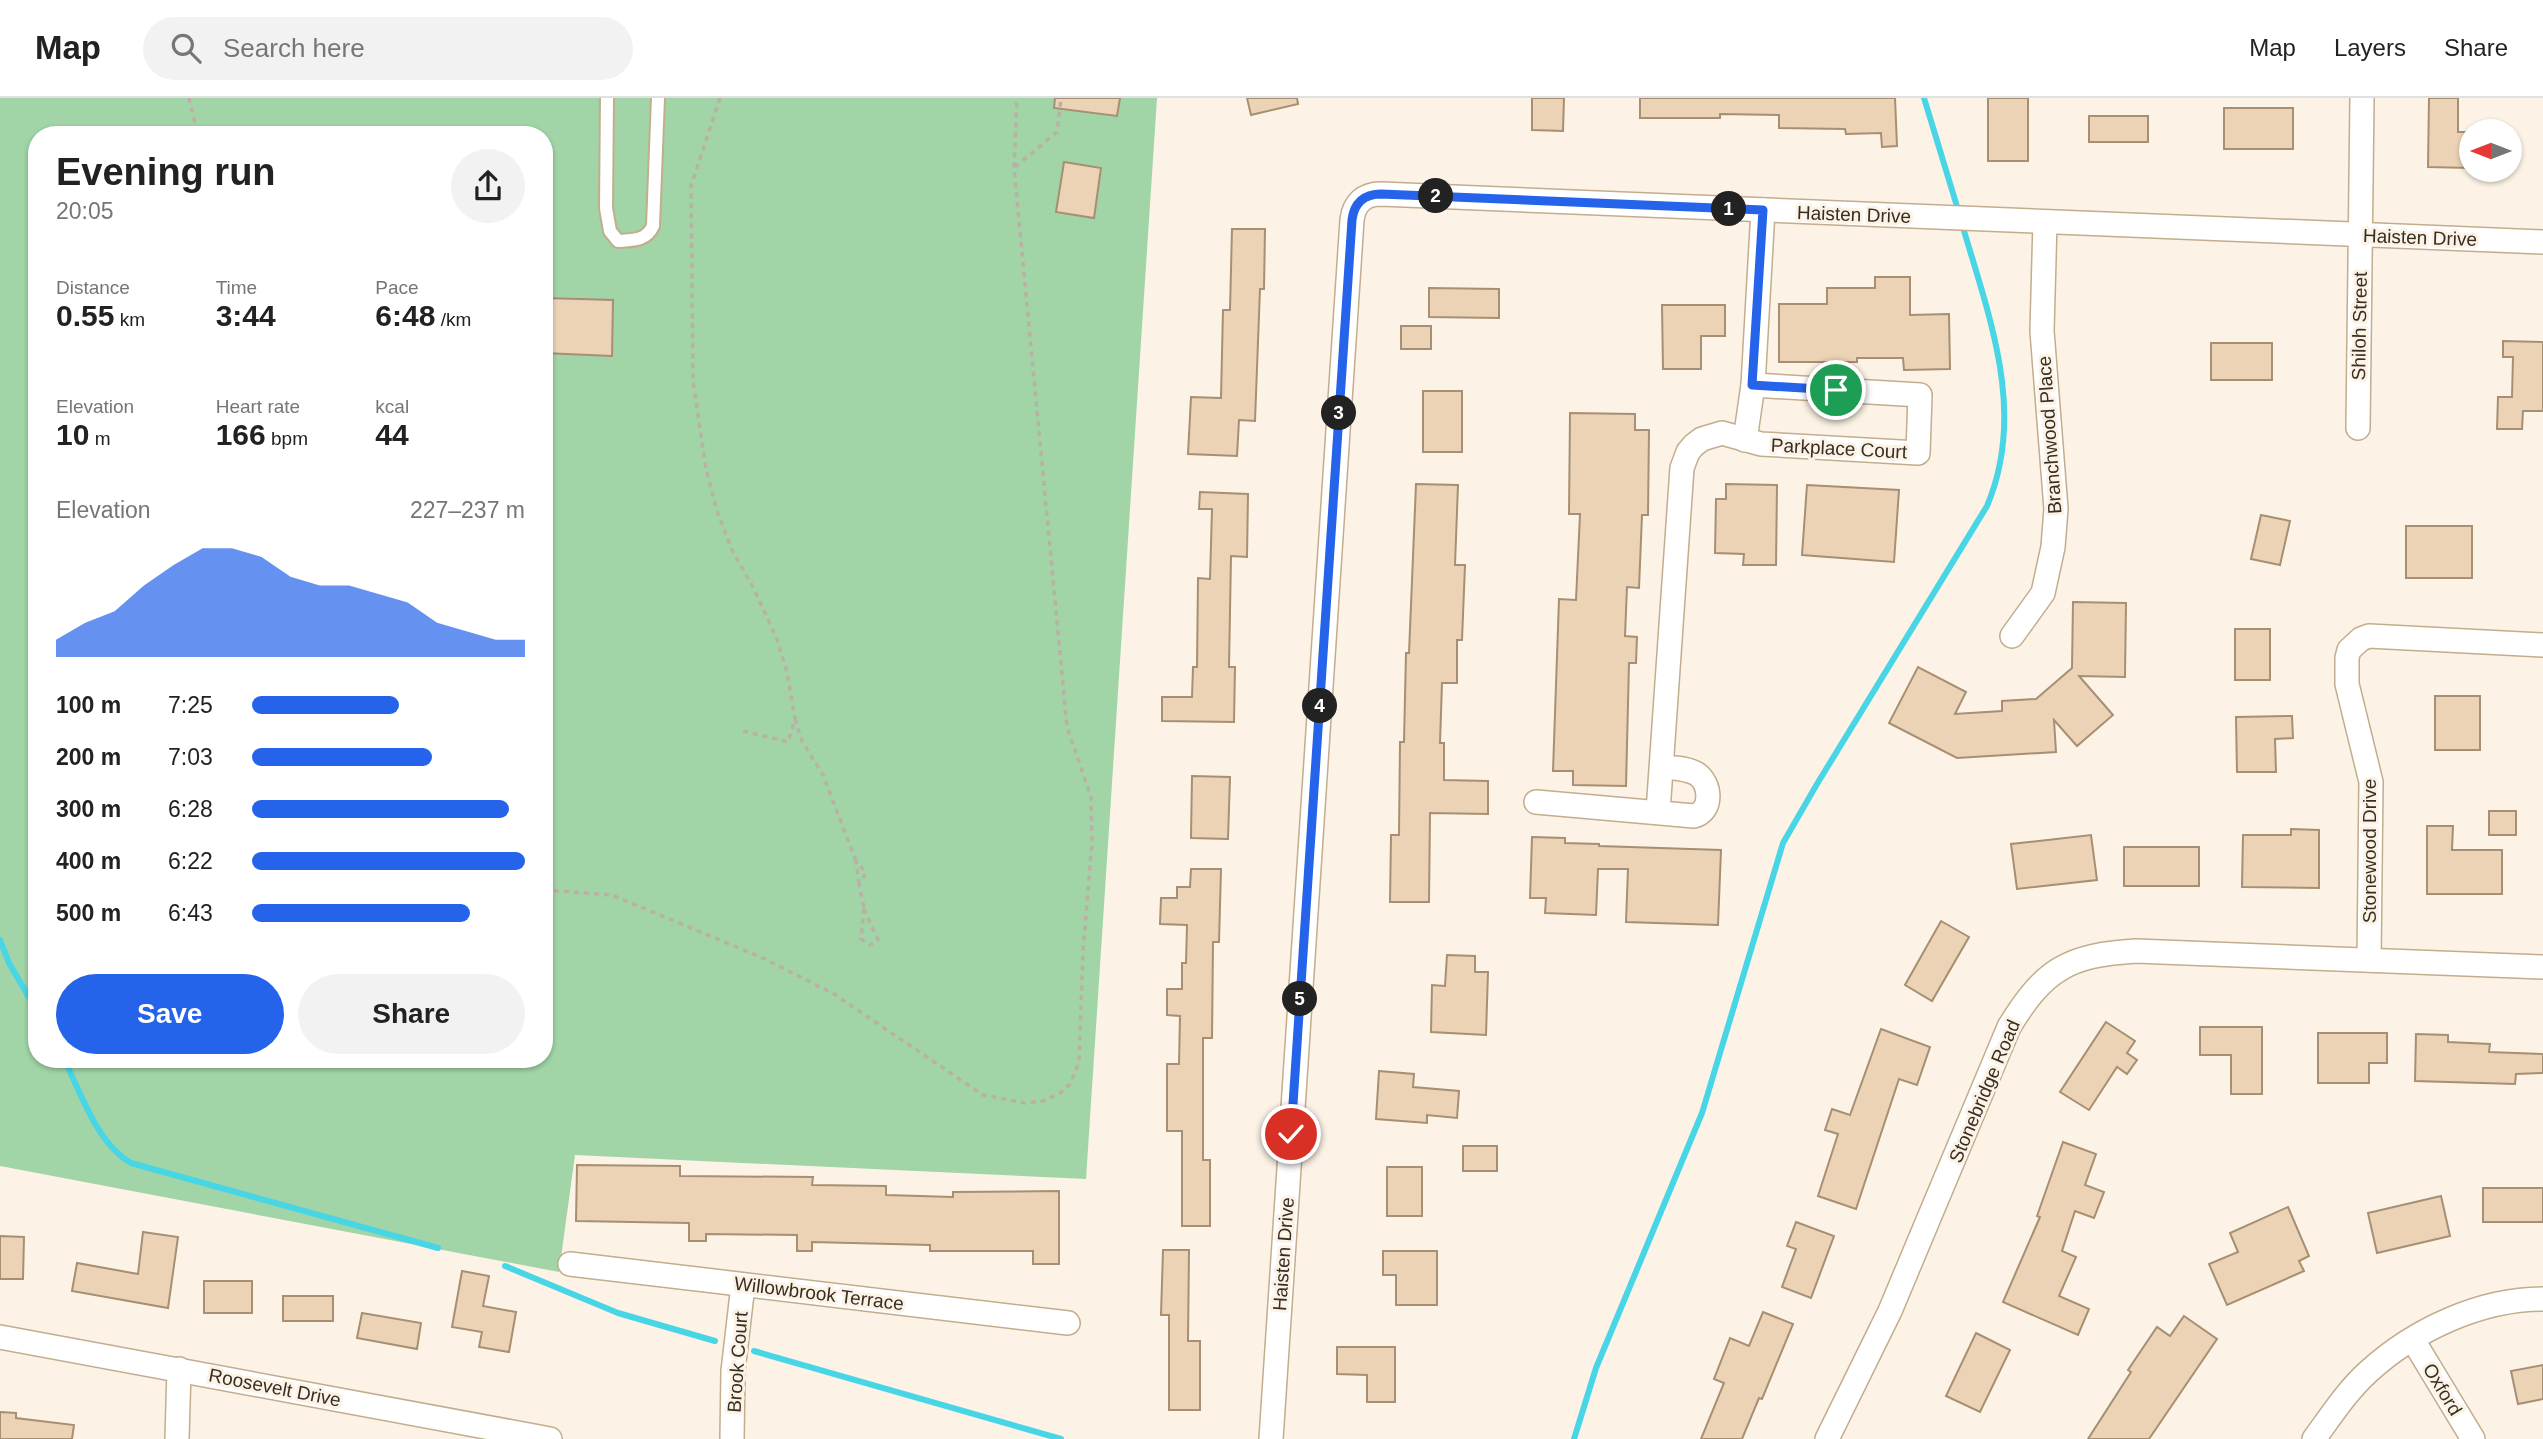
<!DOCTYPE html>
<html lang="en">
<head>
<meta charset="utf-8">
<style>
	:root { --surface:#fff; --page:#f2f2f2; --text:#222; --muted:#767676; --line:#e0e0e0; --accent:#2563eb }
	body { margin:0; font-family:Arial,sans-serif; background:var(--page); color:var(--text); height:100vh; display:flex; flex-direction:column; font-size:26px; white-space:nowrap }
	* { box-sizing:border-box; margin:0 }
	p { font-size:23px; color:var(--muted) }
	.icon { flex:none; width:38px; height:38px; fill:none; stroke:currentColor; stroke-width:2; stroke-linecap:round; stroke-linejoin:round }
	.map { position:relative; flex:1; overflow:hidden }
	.panel { position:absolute; left:28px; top:28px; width:525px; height:942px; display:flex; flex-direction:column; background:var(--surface); border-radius:28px; box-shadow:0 2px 5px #0004 }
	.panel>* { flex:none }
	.needle { width:46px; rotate:270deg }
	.tools { position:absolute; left:2459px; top:21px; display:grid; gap:14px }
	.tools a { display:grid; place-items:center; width:63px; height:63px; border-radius:50%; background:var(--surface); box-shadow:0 2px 5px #0004; font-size:35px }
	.pin { position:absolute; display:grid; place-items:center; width:60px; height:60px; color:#fff; margin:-30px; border:4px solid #fff; border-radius:50%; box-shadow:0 2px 7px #0007 }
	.km { position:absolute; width:35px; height:35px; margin:-18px; border-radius:50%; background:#222; color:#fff; font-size:19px; line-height:35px; text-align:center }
	.round { display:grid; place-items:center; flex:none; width:74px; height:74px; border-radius:37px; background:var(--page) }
	.summary { display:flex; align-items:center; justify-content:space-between; height:119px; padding:0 28px }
	h1 { font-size:38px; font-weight:700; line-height:52px }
	.stats { display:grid; grid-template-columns:repeat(3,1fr); gap:10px; height:119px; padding:7px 28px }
	.stats div { display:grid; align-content:center }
	.stats b { font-size:30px; font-weight:700 }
	.stats small { font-size:19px; font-weight:400 }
	.stats p { font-size:19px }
	.chart { height:196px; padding:14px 28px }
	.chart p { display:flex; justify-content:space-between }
	.chart svg { width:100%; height:126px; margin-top:7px; fill:var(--accent); opacity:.7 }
	.button { display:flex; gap:14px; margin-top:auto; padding:14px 28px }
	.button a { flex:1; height:80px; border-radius:42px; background:var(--accent); color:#fff; font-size:28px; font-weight:700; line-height:80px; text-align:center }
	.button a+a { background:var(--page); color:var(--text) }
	ul { padding:0 28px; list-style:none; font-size:23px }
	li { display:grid; grid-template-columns:112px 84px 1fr; align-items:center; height:52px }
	li i { height:18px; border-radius:9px; background:var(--accent) }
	header { display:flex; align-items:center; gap:42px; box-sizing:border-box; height:98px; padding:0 35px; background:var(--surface); border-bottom:2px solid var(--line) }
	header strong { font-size:33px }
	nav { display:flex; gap:38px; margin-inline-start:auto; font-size:24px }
	.search { width:490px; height:63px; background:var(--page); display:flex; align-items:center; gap:18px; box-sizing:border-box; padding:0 24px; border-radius:38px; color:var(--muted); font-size:26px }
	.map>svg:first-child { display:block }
	.green { fill:#a1d4a6; fill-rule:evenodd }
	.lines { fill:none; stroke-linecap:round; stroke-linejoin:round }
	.stream { stroke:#48d5e6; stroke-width:6 }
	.building { fill:#edd3b5; stroke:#a68f72; stroke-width:2 }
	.service-casing { stroke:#c2ad8d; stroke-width:16 }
	.minor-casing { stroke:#c2ad8d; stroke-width:26 }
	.path { stroke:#b9b1a4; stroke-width:3.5; stroke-dasharray:5 5; stroke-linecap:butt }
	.service { stroke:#fff; stroke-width:12 }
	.minor { stroke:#fff; stroke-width:23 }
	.route-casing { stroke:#fff; stroke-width:14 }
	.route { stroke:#2563eb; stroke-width:9 }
	.labels { text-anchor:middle; stroke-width:6; stroke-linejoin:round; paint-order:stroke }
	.street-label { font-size:19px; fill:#372f22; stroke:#fcf3e6 }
</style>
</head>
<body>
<header>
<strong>Map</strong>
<div class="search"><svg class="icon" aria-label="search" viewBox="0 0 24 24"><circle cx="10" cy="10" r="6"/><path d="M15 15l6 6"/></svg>Search here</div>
<nav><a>Map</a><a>Layers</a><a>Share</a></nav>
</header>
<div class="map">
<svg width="2543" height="1341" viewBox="0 0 2543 1341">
	<rect width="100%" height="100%" fill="#fcf3e6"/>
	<path class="green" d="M0,0H1157L1086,1081L575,1057L559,1174L0,1068ZM37,37H544V961H37Z"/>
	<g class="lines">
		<g class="stream">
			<polyline points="1924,0 1959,115"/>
			<polyline points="0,842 9,865 37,913"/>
			<path d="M64,961C81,995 97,1046 131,1065L438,1150"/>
			<polyline points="505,1168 618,1215 715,1243"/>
			<polyline points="754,1253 1061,1341"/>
			<path d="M1574,1341L1596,1270L1702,1015L1783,745L1817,686L1987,408C2027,314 1989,219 1962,126"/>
		</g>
	</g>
	<g class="building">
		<polygon points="1055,0 1120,0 1117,18 1054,10"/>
		<polygon points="1247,0 1297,0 1298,6 1251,17"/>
		<polygon points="1532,0 1564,0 1563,33 1532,32"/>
		<polygon points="1640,0 1895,0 1897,48 1882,49 1881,35 1846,36 1845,31 1779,30 1779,17 1720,16 1720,20 1640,20"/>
		<rect x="1988" y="0" width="40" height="63"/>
		<polygon points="2429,0 2458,0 2458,34 2471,34 2471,70 2428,69"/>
		<rect x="2224" y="10" width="69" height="41"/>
		<rect x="2089" y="18" width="59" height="26"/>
		<polygon points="1064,64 1101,70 1094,120 1056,114"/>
		<polygon points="1232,131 1265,131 1264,191 1260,191 1255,323 1239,322 1237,358 1188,356 1191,299 1221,300 1223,212 1230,212"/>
		<polygon points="1875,179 1910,179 1910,217 1949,216 1950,271 1904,272 1903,260 1857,260 1857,264 1779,264 1779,206 1827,206 1827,190 1875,190"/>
		<polygon points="1429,190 1499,191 1499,220 1429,219"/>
		<polygon points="544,200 613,202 612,258 544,255"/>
		<polygon points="1662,207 1725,207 1725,238 1701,238 1701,271 1663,271"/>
		<rect x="1401" y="228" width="30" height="23"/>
		<polygon points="2503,243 2543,244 2543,313 2523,313 2522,331 2497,331 2498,299 2512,299 2513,259 2503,259"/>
		<rect x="2211" y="245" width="61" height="37"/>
		<rect x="1423" y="293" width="39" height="61"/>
		<polygon points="1570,315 1635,316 1635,332 1649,332 1648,417 1642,417 1639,490 1627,489 1625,538 1637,539 1636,565 1629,565 1626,688 1573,687 1573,673 1553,673 1559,501 1576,502 1580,416 1569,416"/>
		<polygon points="1416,386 1458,387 1455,467 1465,467 1462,542 1457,542 1457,585 1442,585 1440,645 1444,645 1444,682 1488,683 1488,716 1430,715 1429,804 1390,804 1391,737 1399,737 1400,644 1404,644 1406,555 1409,555"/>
		<polygon points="1726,386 1777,387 1776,467 1743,467 1744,456 1715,455 1716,401 1726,401"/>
		<polygon points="1807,387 1899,392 1894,464 1802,457"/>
		<polygon points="1200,394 1248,396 1247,459 1231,458 1229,569 1235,569 1234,624 1162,623 1162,599 1192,599 1193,569 1197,569 1198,480 1210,481 1212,411 1199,411"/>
		<polygon points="2261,417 2290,423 2280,467 2251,461"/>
		<rect x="2406" y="428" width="66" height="52"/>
		<polygon points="2073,504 2126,505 2125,579 2079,578 2113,617 2077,648 2054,622 2056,654 1957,660 1889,625 1918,569 1966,594 1955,616 2002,613 2002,603 2036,601 2072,570"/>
		<rect x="2235" y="531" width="35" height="51"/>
		<rect x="2435" y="598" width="45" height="54"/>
		<polygon points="2292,618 2293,640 2275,641 2276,674 2237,674 2236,619"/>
		<polygon points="1192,678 1230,679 1228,741 1191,740"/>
		<rect x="2489" y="713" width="27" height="24"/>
		<polygon points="2427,728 2453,728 2452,752 2502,752 2502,796 2427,796"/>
		<polygon points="2291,731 2319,732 2319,790 2242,789 2243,737 2291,737"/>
		<polygon points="2091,737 2097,782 2017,791 2011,746"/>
		<polygon points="1532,739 1565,740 1565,745 1599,746 1599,748 1721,752 1718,827 1626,824 1628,771 1598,771 1596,817 1545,815 1546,800 1530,800"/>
		<rect x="2124" y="749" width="75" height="39"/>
		<polygon points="1191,771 1221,771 1219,844 1213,844 1212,940 1203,940 1203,1062 1210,1062 1210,1128 1182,1128 1182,1033 1167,1033 1167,966 1179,966 1180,918 1167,917 1167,891 1182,891 1182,865 1186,865 1187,827 1160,826 1161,800 1177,800 1177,789 1190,789"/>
		<polygon points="1941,823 1969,839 1932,903 1905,887"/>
		<polygon points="1447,857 1475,858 1475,874 1488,874 1486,937 1431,934 1432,887 1445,888"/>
		<polygon points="2106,924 2135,943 2127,955 2137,962 2127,976 2117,969 2089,1012 2060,994"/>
		<polygon points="2200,929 2262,929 2262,996 2231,996 2231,957 2200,957"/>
		<polygon points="1881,931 1930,949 1917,987 1899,981 1856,1111 1818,1098 1838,1036 1825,1032 1832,1011 1850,1017"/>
		<polygon points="2318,935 2387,935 2387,965 2369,965 2369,985 2318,985"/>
		<polygon points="2416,936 2448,937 2448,944 2490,946 2489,954 2543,956 2543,975 2516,976 2515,986 2415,983"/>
		<polygon points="1379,973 1414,976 1413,989 1459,993 1457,1020 1427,1017 1427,1025 1376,1021"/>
		<polygon points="2063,1044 2096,1056 2085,1087 2104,1094 2094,1120 2075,1113 2062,1153 2076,1159 2059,1198 2089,1211 2078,1237 2003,1204 2040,1119 2037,1118"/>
		<rect x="1463" y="1048" width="34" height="25"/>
		<polygon points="577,1067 680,1068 680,1078 813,1079 812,1087 886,1088 886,1097 953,1099 953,1094 1059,1093 1059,1166 1033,1166 1033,1153 930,1153 930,1147 812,1144 812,1153 797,1153 797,1137 706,1136 706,1143 689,1143 689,1125 576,1123"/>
		<rect x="1387" y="1069" width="35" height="49"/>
		<rect x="2483" y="1090" width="60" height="34"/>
		<polygon points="2441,1098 2450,1138 2377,1155 2368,1115"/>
		<polygon points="2288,1109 2309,1158 2299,1163 2304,1173 2227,1207 2209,1166 2238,1154 2230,1135"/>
		<polygon points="1796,1124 1834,1138 1811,1200 1782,1189 1796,1151 1787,1148"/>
		<polygon points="143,1134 178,1139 168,1210 72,1193 77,1165 138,1176"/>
		<polygon points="0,1138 24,1139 23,1181 0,1181"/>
		<polygon points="1163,1152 1189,1152 1188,1243 1200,1243 1200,1312 1169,1312 1169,1217 1161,1217"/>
		<polygon points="1383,1153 1437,1153 1437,1207 1396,1207 1396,1177 1383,1177"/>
		<polygon points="462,1173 489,1178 483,1208 516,1214 509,1254 479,1249 482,1234 452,1229"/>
		<rect x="204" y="1183" width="48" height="32"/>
		<rect x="283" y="1198" width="50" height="25"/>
		<polygon points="1763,1214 1793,1226 1762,1301 1759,1300 1742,1341 1701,1341 1724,1285 1714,1281 1730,1240 1749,1248"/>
		<polygon points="362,1215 421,1225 417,1251 357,1240"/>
		<polygon points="2184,1218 2217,1241 2149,1341 2088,1341 2131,1274 2128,1272 2157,1229 2170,1238"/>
		<polygon points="1976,1235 2010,1252 1980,1314 1946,1298"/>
		<polygon points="1337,1249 1395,1249 1395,1304 1367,1304 1367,1277 1337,1276"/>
		<polygon points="2543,1267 2543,1301 2518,1306 2511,1273"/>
		<polygon points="0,1314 16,1315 16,1320 74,1327 72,1341 0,1341"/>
	</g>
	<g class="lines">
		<g class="service-casing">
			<path id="service" d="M607,0L606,110L610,133L618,143C633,142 646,143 653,128L658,0"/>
		</g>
		<g class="minor-casing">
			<g id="minor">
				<polyline points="2358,330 2362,0"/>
				<polyline points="1745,342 1753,287 1763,112"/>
				<polyline points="2012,538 2043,495 2053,449 2056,411 2042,233 2045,124"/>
				<path d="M1536,704L1694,718C1713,713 1711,686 1697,676C1687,670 1674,670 1663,669"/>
				<polyline points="1658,714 1682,370 1688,354 1694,347 1702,341 1722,335 1761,346 1918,355 1920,297 1753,287"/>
				<polyline points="2369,862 2371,684 2347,586 2347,560 2349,552 2361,541 2369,538 2543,547"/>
				<polyline points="570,1166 1068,1225"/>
				<polyline points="0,1239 550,1341"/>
				<polyline points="2413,1242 2473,1341"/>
				<polyline points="177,1341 179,1271"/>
				<polyline points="732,1341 733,1273 743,1187"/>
				<path d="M1271,1341L1352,122C1354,105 1364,96 1381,96L2543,144"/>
				<path d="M1827,1341L1890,1213L2009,929C2044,871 2069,857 2136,853L2543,869"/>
				<path d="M2314,1341C2331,1318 2347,1293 2368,1274C2414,1232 2480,1201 2543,1201"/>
			</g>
		</g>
		<g class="path">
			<polyline points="189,0 198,37"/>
			<polyline points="720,0 691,88 693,283 706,371 717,413 732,452 753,489 776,539 787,574 795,621"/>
			<polyline points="1015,69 1057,34 1061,0"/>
			<polyline points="743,633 788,644 795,621 802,643 823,677 856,763"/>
			<polyline points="859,786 856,763 866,775 859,786 864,811"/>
			<polyline points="544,792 612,797 763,860 834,896 983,997 1025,1005 1043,1003 1059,996 1070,986 1079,964 1083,854 1092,744 1091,699 1067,629 1014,70 1017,0"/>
			<polygon points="864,811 878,842 870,847 861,841"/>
		</g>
		<use href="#service" class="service"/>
		<use href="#minor" class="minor"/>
	</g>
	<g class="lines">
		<g class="route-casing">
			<path id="route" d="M1291,1036L1352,122C1354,105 1364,96 1381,96L1763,112L1752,287L1836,292"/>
		</g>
		<use href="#route" class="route"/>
	</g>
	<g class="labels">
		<g class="street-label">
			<text transform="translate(1854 116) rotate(2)" y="7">Haisten Drive</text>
			<text transform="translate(2420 139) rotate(2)" y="7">Haisten Drive</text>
			<text transform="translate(2359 228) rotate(-89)" y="7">Shiloh Street</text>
			<text transform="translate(2049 337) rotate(-94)" y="7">Branchwood Place</text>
			<text transform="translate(1839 350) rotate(3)" y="7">Parkplace Court</text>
			<text transform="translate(2369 753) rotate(-90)" y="7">Stonewood Drive</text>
			<text transform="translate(1984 993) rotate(-67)" y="7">Stonebridge Road</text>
			<text transform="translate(1283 1156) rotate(-86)" y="7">Haisten Drive</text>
			<text transform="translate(819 1195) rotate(7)" y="7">Willowbrook Terrace</text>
			<text transform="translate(737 1264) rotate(-86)" y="7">Brook Court</text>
			<text transform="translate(275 1289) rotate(11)" y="7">Roosevelt Drive</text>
			<text transform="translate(2443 1291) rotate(59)" y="7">Oxford</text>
		</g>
	</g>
</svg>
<div class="tools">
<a><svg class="needle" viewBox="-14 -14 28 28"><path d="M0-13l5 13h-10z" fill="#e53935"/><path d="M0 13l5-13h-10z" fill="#767676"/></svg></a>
</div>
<div class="pin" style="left:1836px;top:292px;background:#1e9e55"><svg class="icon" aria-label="arrive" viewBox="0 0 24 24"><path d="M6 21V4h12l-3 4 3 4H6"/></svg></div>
<div class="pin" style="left:1291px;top:1036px;background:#d93025"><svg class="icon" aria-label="check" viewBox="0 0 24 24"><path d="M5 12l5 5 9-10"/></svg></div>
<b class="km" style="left:1729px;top:111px">1</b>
<b class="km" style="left:1436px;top:98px">2</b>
<b class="km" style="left:1339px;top:315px">3</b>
<b class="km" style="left:1320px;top:608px">4</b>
<b class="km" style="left:1300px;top:901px">5</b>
<section class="panel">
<div class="summary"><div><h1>Evening run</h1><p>20:05</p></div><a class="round"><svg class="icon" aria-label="share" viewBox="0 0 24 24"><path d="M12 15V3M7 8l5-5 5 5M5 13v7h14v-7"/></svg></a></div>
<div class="stats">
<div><p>Distance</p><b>0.55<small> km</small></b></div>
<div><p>Time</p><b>3:44</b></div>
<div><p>Pace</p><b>6:48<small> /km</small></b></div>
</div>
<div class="stats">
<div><p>Elevation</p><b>10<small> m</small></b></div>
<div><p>Heart rate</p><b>166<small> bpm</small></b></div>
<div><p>kcal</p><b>44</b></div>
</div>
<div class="chart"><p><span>Elevation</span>227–237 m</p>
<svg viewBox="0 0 160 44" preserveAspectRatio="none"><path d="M0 44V38L10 32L20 28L30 19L40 12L50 6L60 6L70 9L80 16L90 19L100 19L110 22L120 25L130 32L140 35L150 38L160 38V44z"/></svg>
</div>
<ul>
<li><b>100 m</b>7:25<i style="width:54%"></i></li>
<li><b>200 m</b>7:03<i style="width:66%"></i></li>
<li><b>300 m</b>6:28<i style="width:94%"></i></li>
<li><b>400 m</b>6:22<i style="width:100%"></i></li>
<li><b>500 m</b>6:43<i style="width:80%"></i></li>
</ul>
<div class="button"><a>Save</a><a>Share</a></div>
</section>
</div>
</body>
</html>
